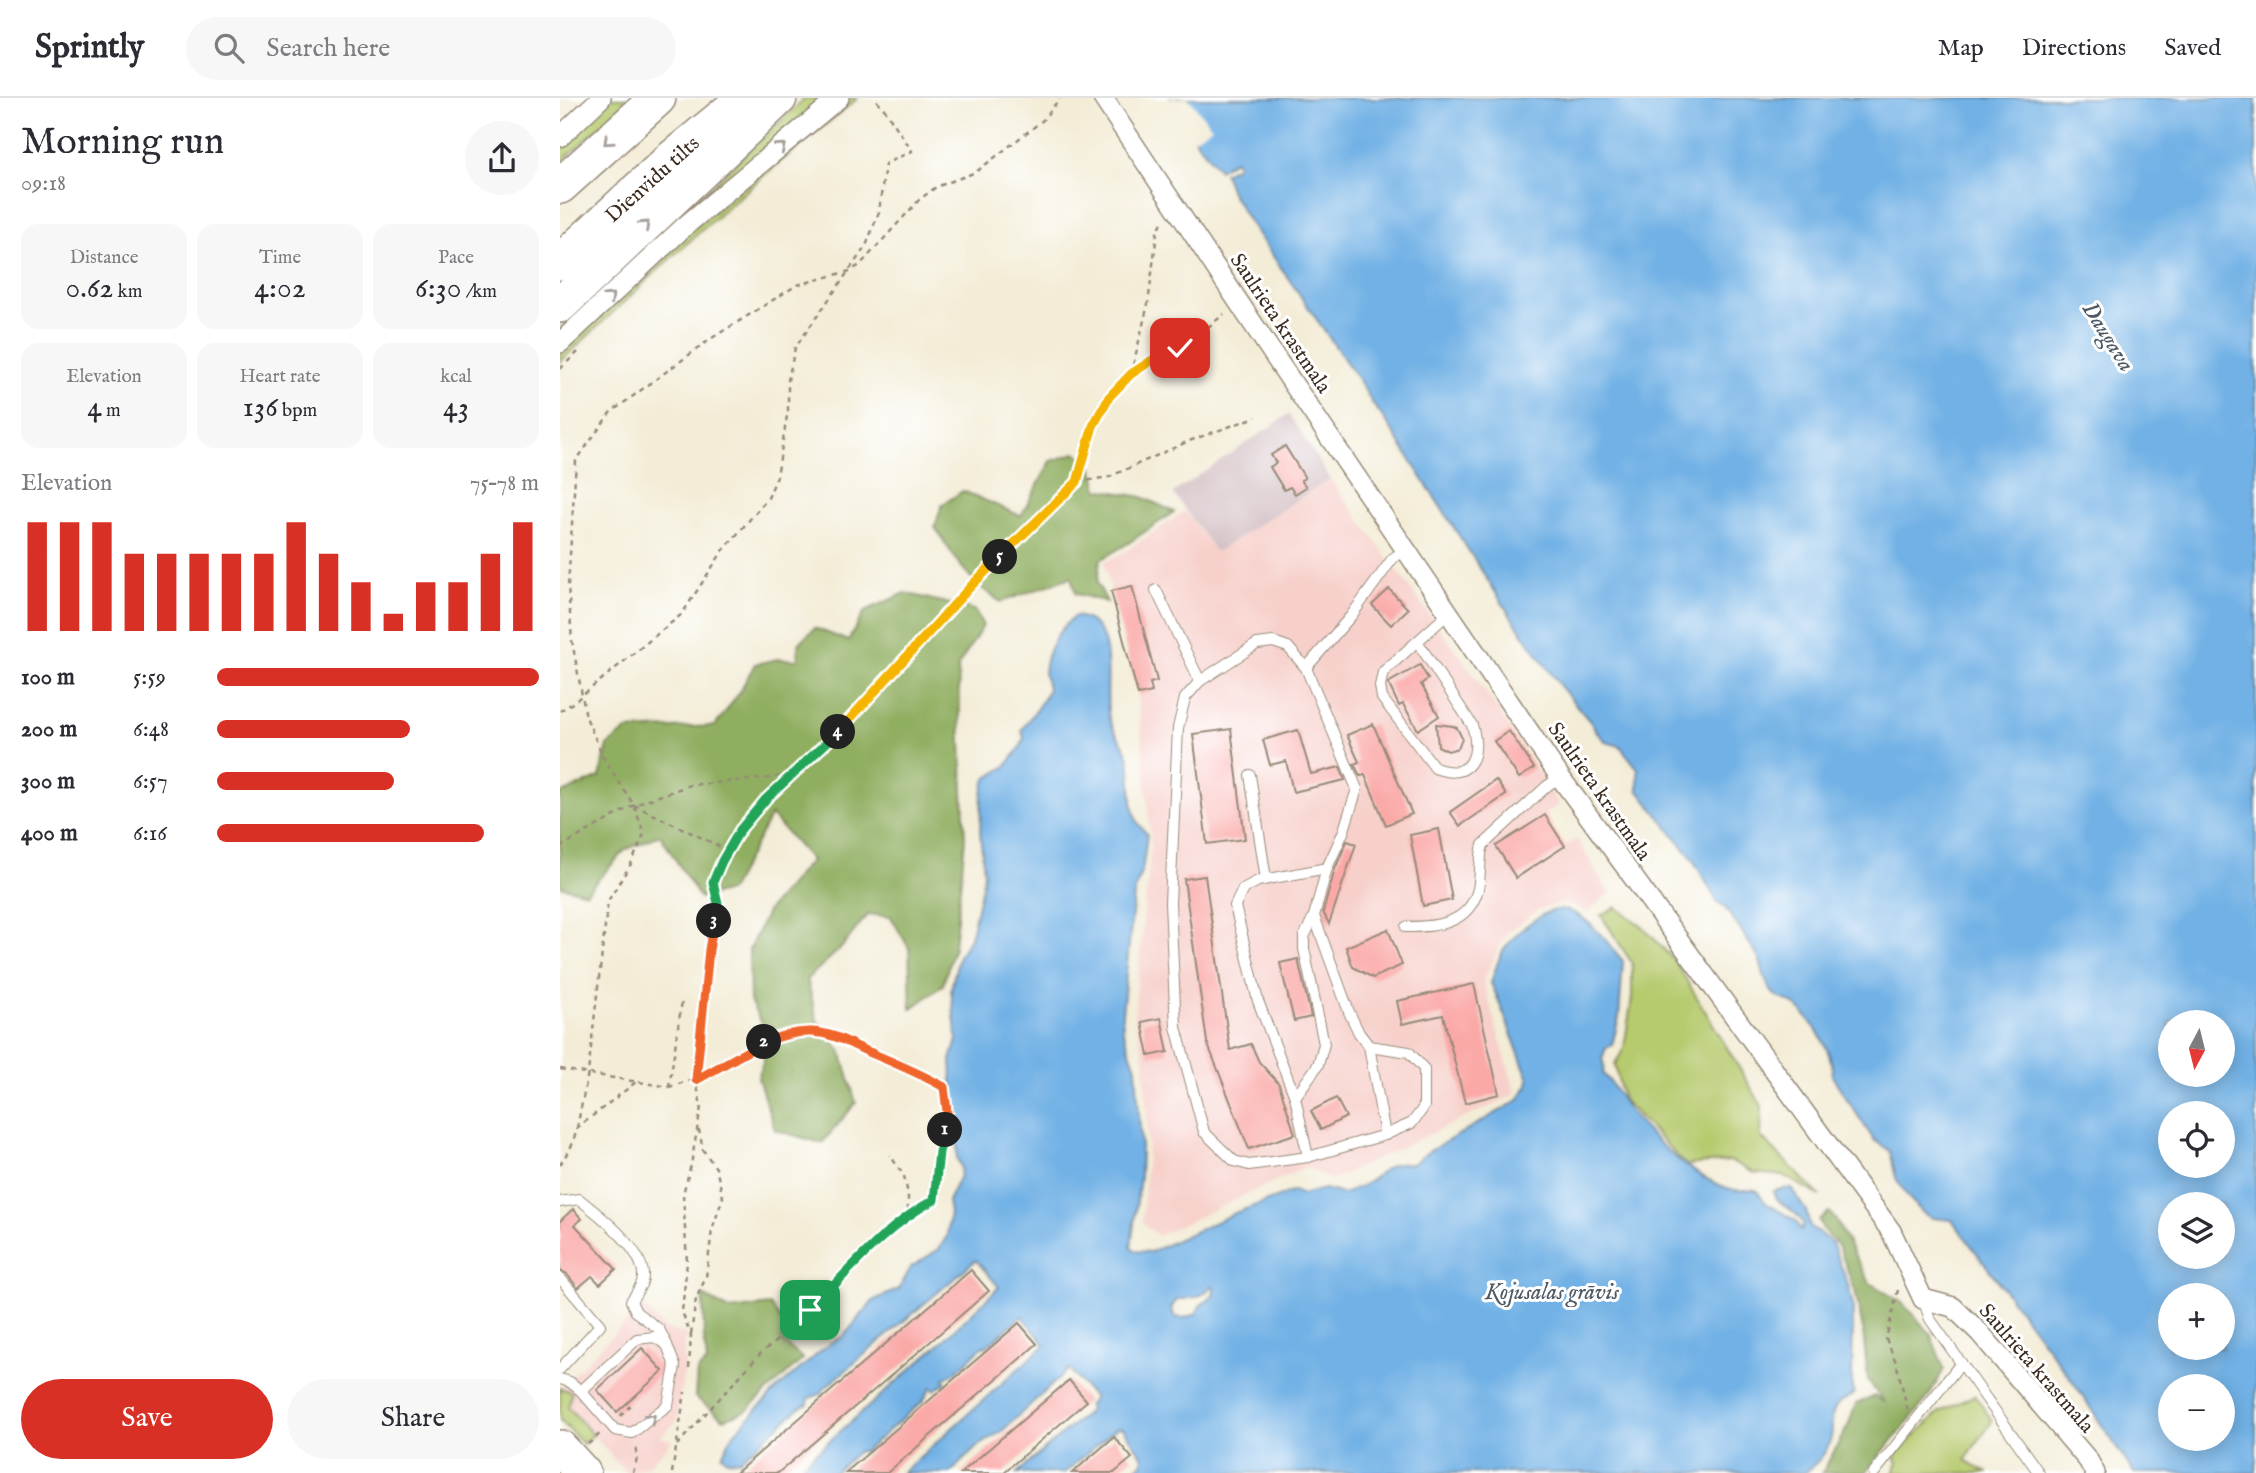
<!DOCTYPE html>
<html lang="en">
<head>
<meta charset="utf-8">
<style>
	:root { --surface:#fff; --page:#f7f7f7; --text:#2b2b33; --muted:#7c7c81; --line:#e1e1e2; --accent:#d93025 }
	body { margin:0; font-family:"IM FELL English",serif; background:var(--page); color:var(--text); height:100vh; display:flex; flex-direction:column; font-size:26px; white-space:nowrap }
	* { box-sizing:border-box; margin:0 }
	p { font-size:23px; color:var(--muted) }
	.icon { flex:none; width:38px; height:38px; fill:none; stroke:currentColor; stroke-width:2; stroke-linecap:round; stroke-linejoin:round }
	.map { position:relative; flex:1; overflow:hidden }
	.details { display:flex; flex-direction:column; background:var(--surface); width:560px }
	.details>* { flex:none }
	.needle { width:46px; rotate:187deg }
	.tools { position:absolute; left:1598px; top:912px; display:grid; gap:14px }
	.tools a { display:grid; place-items:center; width:77px; height:77px; border-radius:50%; background:var(--surface); box-shadow:0 4px 18px #0003; font-size:35px }
	.pin { position:absolute; display:grid; place-items:center; width:60px; height:60px; color:#fff; margin:-30px; border-radius:14px; box-shadow:0 4px 10px #0006 }
	.km { position:absolute; width:35px; height:35px; margin:-18px; border-radius:50%; background:#222; color:#fff; font-size:19px; line-height:35px; text-align:center }
	.round { display:grid; place-items:center; flex:none; width:74px; height:74px; border-radius:37px; background:var(--page) }
	.summary { display:flex; align-items:center; justify-content:space-between; height:119px; padding:0 21px }
	h1 { font-size:38px; font-weight:600; line-height:52px }
	.figures { display:grid; grid-template-columns:repeat(3,1fr); gap:10px; height:119px; padding:7px 21px }
	.figures div { display:grid; align-content:center; border-radius:18px; background:var(--page); text-align:center }
	.figures b { font-size:30px; font-weight:600 }
	.figures small { font-size:19px; font-weight:400 }
	.figures p { font-size:19px }
	.chart { height:196px; padding:14px 21px }
	.chart p { display:flex; justify-content:space-between }
	.chart svg { width:100%; height:126px; margin-top:7px; stroke:var(--accent); stroke-width:6 }
	.action { display:flex; gap:14px; margin-top:auto; padding:14px 21px }
	.action a { flex:1; height:80px; border-radius:42px; background:var(--accent); color:#fff; font-size:28px; font-weight:600; line-height:80px; text-align:center }
	.action a+a { background:var(--page); color:var(--text) }
	ul { padding:0 21px; list-style:none; font-size:23px }
	li { display:grid; grid-template-columns:112px 84px 1fr; align-items:center; height:52px }
	li i { height:18px; border-radius:9px; background:var(--accent) }
	header { display:flex; align-items:center; gap:42px; box-sizing:border-box; height:98px; padding:0 35px; background:var(--surface); border-bottom:2px solid var(--line) }
	header strong { font-size:33px }
	nav { display:flex; gap:38px; margin-inline-start:auto; font-size:24px }
	.search { width:490px; height:63px; background:var(--page); display:flex; align-items:center; gap:18px; box-sizing:border-box; padding:0 24px; border-radius:38px; color:var(--muted); font-size:26px }
	main { display:flex; flex:1; min-height:0 }
	.map>svg:first-child { display:block }
	.built { fill:#f7d0cb }
	.industrial { fill:#d2bec2 }
	.green { fill:#b6ca6e; stroke:#787a46; stroke-width:2 }
	.forest { fill:#90ae61; stroke:#666c40; stroke-width:2 }
	.water { fill:#71b1e5; stroke:#566e82; stroke-width:2; fill-rule:evenodd }
	.pier { fill:#f3ecd6 }
	.building { fill:#faa9a7 }
	.lines { fill:none; stroke-linecap:round; stroke-linejoin:round }
	.lane-casing { stroke:#978b7a; stroke-width:12 }
	.street-casing { stroke:#978b7a; stroke-width:22 }
	.highway-casing { stroke:#978b7a; stroke-width:38 }
	.path { stroke:#978b7a; stroke-width:2.5; stroke-dasharray:5 5; stroke-linecap:butt }
	.lane { stroke:#fff; stroke-width:10 }
	.street { stroke:#fff; stroke-width:19 }
	.highway { stroke:#fff; stroke-width:35 }
	.oneway { stroke:#a79f9a }
	.split-1-casing { stroke:#fff; stroke-width:14 }
	.split-2-casing { stroke:#fff; stroke-width:14 }
	.split-3-casing { stroke:#fff; stroke-width:14 }
	.split-4-casing { stroke:#fff; stroke-width:14 }
	.split-5-casing { stroke:#fff; stroke-width:14 }
	.split-6-casing { stroke:#fff; stroke-width:14 }
	.split-1 { stroke:#22a559; stroke-width:9 }
	.split-2 { stroke:#f0652b; stroke-width:9 }
	.split-3 { stroke:#f0652b; stroke-width:9 }
	.split-4 { stroke:#22a559; stroke-width:9 }
	.split-5 { stroke:#f5b400; stroke-width:9 }
	.split-6 { stroke:#f5b400; stroke-width:9 }
	.labels { text-anchor:middle; stroke-width:6; stroke-linejoin:round; paint-order:stroke }
	.street-label { font-size:21px; fill:#3b2a1e; stroke:#fff }
	.water-label { font-size:23px; font-style:italic; fill:#4e5964; stroke:#fff }
</style>
</head>
<body>
<header>
<strong>Sprintly</strong>
<div class="search"><svg class="icon" aria-label="search" viewBox="0 0 24 24"><circle cx="10" cy="10" r="6"/><path d="M15 15l6 6"/></svg>Search here</div>
<nav><a>Map</a><a>Directions</a><a>Saved</a></nav>
</header>
<main>
<section class="details">
<div class="summary"><div><h1>Morning run</h1><p>09:18</p></div><a class="round"><svg class="icon" aria-label="share" viewBox="0 0 24 24"><path d="M12 15V3M7 8l5-5 5 5M5 13v7h14v-7"/></svg></a></div>
<div class="figures">
<div><p>Distance</p><b>0.62<small> km</small></b></div>
<div><p>Time</p><b>4:02</b></div>
<div><p>Pace</p><b>6:30<small> /km</small></b></div>
</div>
<div class="figures">
<div><p>Elevation</p><b>4<small> m</small></b></div>
<div><p>Heart rate</p><b>136<small> bpm</small></b></div>
<div><p>kcal</p><b>43</b></div>
</div>
<div class="chart"><p><span>Elevation</span>75–78 m</p>
<svg viewBox="0 0 160 44" preserveAspectRatio="none"><path d="M5 44V6M15 44V6M25 44V6M35 44V17M45 44V17M55 44V17M65 44V17M75 44V17M85 44V6M95 44V17M105 44V27M115 44V38M125 44V27M135 44V27M145 44V17M155 44V6"/></svg>
</div>
<ul>
<li><b>100 m</b>5:59<i style="width:100%"></i></li>
<li><b>200 m</b>6:48<i style="width:60%"></i></li>
<li><b>300 m</b>6:57<i style="width:55%"></i></li>
<li><b>400 m</b>6:16<i style="width:83%"></i></li>
</ul>
<div class="action"><a>Save</a><a>Share</a></div>
</section>
<div class="map">
<svg width="1696" height="1375" viewBox="0 0 1696 1375">
	<rect width="100%" height="100%" fill="#fff"/>
	<filter id="ink" filterUnits="userSpaceOnUse"><feTurbulence type="fractalNoise" baseFrequency=".0143" numOctaves="2"/><feDisplacementMap in="SourceGraphic" scale="14" xChannelSelector="R" yChannelSelector="G"/><feConvolveMatrix kernelMatrix="1 2 1 2 8 2 1 2 1" color-interpolation-filters="sRGB"/></filter>
	<filter id="wash" filterUnits="userSpaceOnUse"><feTurbulence type="fractalNoise" baseFrequency=".00686" numOctaves="4" result="noise"/><feDisplacementMap in="SourceGraphic" scale="28" xChannelSelector="R" yChannelSelector="G"/><feGaussianBlur stdDeviation="1.57" result="paint"/><feColorMatrix in="noise" values="0 0 0 0 0 0 0 0 0 0 0 0 0 0 0 0 0 1.4 0 .05"/><feComposite in="paint" operator="in"/></filter>
	<g filter="url(#wash)">
		<rect width="100%" height="100%" fill="#f3ecd6"/>
		<g class="built">
			<polygon points="770,381 922,588 999,706 985,717 1005,748 1017,741 1049,795 1028,814 1004,805 978,812 946,836 923,883 956,996 772,1082 745,1069 598,1138 582,1124 588,1046 584,961 574,918 591,746 578,597 544,464 563,455 625,413 656,454"/>
			<polygon points="82,1208 106,1231 126,1237 123,1257 125,1263 117,1323 100,1339 112,1343 89,1367 67,1375 7,1309 0,1290"/>
		</g>
		<polygon class="industrial" points="729,316 770,381 656,454 613,395"/>
		<g class="green">
			<polygon points="48,0 71,0 0,65 0,47"/>
			<polygon points="245,0 267,0 0,237 0,231"/>
			<polygon points="288,0 298,0 202,79 115,156 0,264 0,256 131,133"/>
			<polygon points="1056,809 1084,830 1115,863 1202,1008 1201,1039 1260,1098 1224,1078 1194,1075 1171,1063 1126,1067 1063,1002 1055,967 1064,950 1072,900 1072,865 1041,817"/>
			<polygon points="0,1290 12,1294 8,1309 33,1337 23,1346 0,1322"/>
			<path d="M1415,1297L1432,1323C1424,1338 1413,1347 1406,1362L1415,1369L1429,1375H1333L1338,1364L1334,1358L1379,1314Z"/>
		</g>
		<g class="forest">
			<path d="M515,355L531,363L538,391L582,399L614,414L567,446L540,462L537,485L547,504L516,496L511,479L441,504C409,484 394,460 375,429L382,407L403,393L461,418L491,363Z"/>
			<polygon points="345,495 415,512 423,528 398,568 405,742 394,849 383,887 351,911 349,850 331,819 308,816 282,849 247,881 257,922 281,953 296,1005 262,1045 215,1032 198,980 210,940 190,903 189,852 208,812 251,762 211,717 170,793 140,800 100,737 65,752 26,795 0,788 0,696 40,679 48,647 67,632 155,628 179,595 195,566 218,561 238,562 238,546 255,530 288,543 305,513"/>
			<polygon points="1269,1114 1275,1121 1310,1185 1341,1204 1370,1235 1384,1271 1367,1301 1305,1375 1262,1375 1288,1328 1296,1306 1315,1298 1325,1305 1308,1283 1303,1232 1295,1192 1278,1147 1263,1132 1259,1122"/>
			<polygon points="143,1198 170,1212 210,1207 224,1226 222,1243 243,1261 186,1313 164,1321 135,1299 137,1273 147,1264 144,1239"/>
		</g>
		<g class="water">
			<path d="M611,0H1696V1375H1574L1511,1281L1392,1122L1372,1120L1364,1116L1348,1099L1336,1080L1330,1053L1314,1042L1272,978C1275,955 1252,922 1235,907C1228,901 1218,902 1212,894C1203,883 1204,870 1198,859C1188,841 1175,825 1164,808L1158,805L1132,760L1078,692V671L1060,648L1046,644L1036,633L1033,627L1000,588L950,517L825,322L812,305L802,287L688,122L671,94L664,75L677,68V65L674,62L659,72L631,36L637,30ZM1610,924H1662V976H1610ZM1610,1015H1662V1068H1610ZM1610,1106H1662V1158H1610ZM1610,1197H1662V1250H1610ZM1610,1288H1662V1340H1610Z"/>
			<path d="M515,518C562,524 542,588 549,620C552,633 562,642 567,654C574,674 568,706 577,723C579,728 584,732 587,736L583,768L574,796L562,916L563,933L576,970L581,1047L580,1079L571,1149L576,1153L591,1154L675,1115L734,1093L742,1097L764,1091L784,1096C792,1092 802,1088 810,1083C827,1071 827,1063 852,1066L868,1054L957,1003L968,987L969,981C955,949 945,915 931,885C935,874 938,859 945,850C958,833 989,803 1012,814C1033,824 1049,846 1063,863L1059,919L1052,947L1046,950L1042,961L1044,967L1043,976C1054,986 1059,999 1068,1011C1090,1040 1137,1084 1175,1092C1181,1093 1189,1091 1196,1092L1206,1105L1236,1123L1241,1133L1244,1127C1239,1113 1219,1109 1213,1094L1217,1092L1231,1090L1246,1113L1250,1128L1272,1145L1287,1183L1293,1207L1292,1289L1294,1295C1289,1303 1281,1301 1277,1307C1270,1315 1273,1331 1271,1340C1267,1356 1256,1365 1245,1375H571L582,1365L583,1359L563,1330H557L504,1375H457L530,1312L528,1308L534,1300L509,1271L442,1333L416,1350L390,1375H342L485,1247L462,1218L426,1249L423,1248L396,1274L384,1281L386,1285L374,1292L371,1289L363,1303L304,1354L298,1353L275,1375H233L386,1240L439,1189L416,1162L265,1290L261,1296L249,1300L248,1306L239,1310L180,1362L168,1363L162,1357L174,1335L218,1290L271,1244L283,1239L314,1202L339,1191L351,1169L379,1151L387,1138L390,1115L388,1103L400,1078L401,1069L397,1060L398,1025L393,1000L391,962L397,942L391,891L399,857L410,840L422,789L424,775L420,733L422,695L426,681L446,668L460,650L464,641L462,632C467,624 487,598 488,591C488,585 484,580 484,575C485,554 498,531 515,518ZM651,1188L654,1189L653,1198L640,1208L636,1216L624,1220L615,1219L611,1210L617,1202C630,1200 644,1200 651,1188Z"/>
		</g>
		<polygon class="pier" points="607,0 628,0 652,29 632,42 627,35 633,30"/>
		<g id="blocks">
			<g class="building">
				<polygon points="725,348 745,380 741,382 746,389 735,396 730,389 724,392 710,369 716,365 711,357"/>
				<polygon points="572,488 597,583 590,585 592,594 578,597 551,493"/>
				<polygon points="829,491 848,511 831,527 812,507"/>
				<polygon points="860,567 868,581 861,586 879,618 858,632 843,606 839,608 828,585"/>
				<polygon points="813,626 852,716 826,727 805,677 800,678 794,666 799,664 787,637"/>
				<polygon points="876,626 893,628 897,630 902,640 898,650 888,653 878,648"/>
				<polygon points="671,631 685,741 647,746 633,636"/>
				<polygon points="738,632 751,676 780,669 785,682 733,694 726,663 710,667 703,642"/>
				<polygon points="949,633 974,670 959,680 934,643"/>
				<polygon points="936,682 946,697 900,728 890,714"/>
				<polygon points="985,717 1005,748 956,780 936,748"/>
				<polygon points="879,731 892,802 863,808 850,737"/>
				<polygon points="787,743 796,746 769,826 763,814 775,771"/>
				<polygon points="645,778 670,952 691,946 699,964 719,986 735,1036 689,1051 647,944 624,781"/>
				<polygon points="828,831 842,867 813,880 793,869 786,849"/>
				<polygon points="738,861 751,919 734,923 720,865"/>
				<polygon points="914,886 939,996 905,1005 883,917 842,926 837,903"/>
				<polygon points="601,920 608,954 589,958 582,924"/>
				<polygon points="776,1000 786,1019 761,1032 751,1013"/>
				<polygon points="13,1111 22,1121 15,1127 56,1171 40,1186 32,1178 18,1190 6,1175 0,1173 0,1123"/>
				<polygon points="411,1172 429,1193 218,1375 176,1375"/>
				<polygon points="459,1225 477,1246 327,1375 285,1375"/>
				<polygon points="82,1250 103,1273 57,1314 37,1292"/>
				<polygon points="509,1282 527,1303 443,1375 401,1375"/>
				<polygon points="554,1339 572,1360 554,1375 512,1375"/>
			</g>
		</g>
	</g>
	<g filter="url(#ink)">
		<use href="#blocks" fill-opacity="0" stroke="#978b7a" stroke-width="2"/>
		<g class="lines">
			<g class="lane-casing">
				<g id="lane">
					<polyline points="596,492 640,583"/>
					<path d="M857,543L912,627C921,658 911,683 875,670L822,600L820,588L823,574L889,515"/>
					<polyline points="746,570 728,549 713,544 697,546 640,583 625,600 618,630 610,805 616,929 644,1034 674,1063 689,1067 748,1059 825,1037 852,1025 864,1009 864,971 849,954 809,948 799,935 789,914 754,818 767,770 783,735 797,691 746,570 791,518 833,460 846,452"/>
					<polyline points="690,677 706,781"/>
					<path d="M846,829C877,829 909,826 918,791C921,777 919,761 923,747L987,688L1000,679"/>
					<polyline points="809,948 825,1037"/>
					<polyline points="735,999 758,967 764,946 744,851 744,839 754,818"/>
					<polyline points="748,1059 735,999 698,903 675,808 683,791 698,783 767,770"/>
					<path d="M0,1104L19,1101C38,1116 91,1156 82,1184C80,1190 75,1197 71,1203L76,1214L99,1231L107,1247"/>
					<polyline points="0,1180 40,1227 0,1271"/>
					<polyline points="1363,1201 1370,1221 1479,1375"/>
					<polyline points="0,1281 10,1284 21,1293 55,1332 72,1335 108,1307 115,1268 107,1247 94,1239 77,1241 21,1293"/>
					<polyline points="1314,1375 1401,1265"/>
				</g>
			</g>
			<g class="street-casing">
				<g id="street">
					<polyline points="543,0 723,271 1000,679 1331,1133 1363,1201 1393,1209 1420,1235 1528,1362 1535,1375"/>
					<polyline points="0,39 41,0"/>
					<polyline points="0,245 125,128 279,0"/>
				</g>
			</g>
			<g class="highway-casing">
				<g id="highway">
					<polyline points="0,88 98,0"/>
					<polyline points="0,164 110,62 185,0"/>
					<polyline points="0,207 219,0"/>
					<polyline points="0,1350 23,1375"/>
				</g>
			</g>
			<g class="path">
				<polyline points="0,271 18,254"/>
				<polyline points="571,276 588,206 597,135 603,122"/>
				<polyline points="518,384 549,379 629,343 696,319"/>
				<polyline points="0,613 14,604 122,516 162,454 208,400 217,378 228,312 228,282 235,250 306,148 319,114 325,66 352,53 325,12 314,0"/>
				<polyline points="74,707 169,753 180,732 206,701 282,631 412,487 518,384 533,328 549,299 571,276 609,251 631,246 640,241 647,230 664,216"/>
				<polyline points="0,749 74,707 130,687 211,680 230,676"/>
				<polyline points="0,971 109,989 147,977 202,944 231,936 253,934 287,941 384,989 388,1022 379,1054 374,1102 359,1110 341,1125"/>
				<polyline points="109,989 122,903"/>
				<polyline points="17,1030 28,975 48,803 72,764 84,736 74,707 45,663 26,619 12,543 8,488 16,363 50,315 152,240 237,187 290,173 300,167 359,102 376,89 416,74 483,22 500,0"/>
				<polyline points="0,1067 12,1047 17,1030 76,984"/>
				<polyline points="1338,1192 1326,1241 1336,1264 1348,1313"/>
				<polyline points="131,1236 136,1201 146,1179 152,1132 163,1099 156,1070 143,1052 139,1032"/>
				<polyline points="129,1270 131,1237 122,1214 127,1164 123,1096 131,1067 141,1009 136,982 149,852 158,805 153,784 162,763 169,753"/>
				<polyline points="60,1318 71,1307 68,1304"/>
				<polyline points="28,1346 42,1334"/>
				<polyline points="117,1347 201,1255 236,1227 300,1161 341,1125 348,1112 348,1096 344,1078 330,1057"/>
				<polyline points="73,1375 77,1360 75,1348"/>
				<polyline points="112,1375 125,1294"/>
			</g>
			<use href="#lane" class="lane"/>
			<use href="#street" class="street"/>
			<use href="#highway" class="highway"/>
		</g>
		<defs><path id="oneway-chevron" d="M-2-3.5L2.5 0L-2 3.5" fill="none" stroke-width="1.6" stroke-linecap="round" stroke-linejoin="round" transform="scale(1.75)"/></defs>
		<g class="oneway">
			<use href="#oneway-chevron" transform="translate(48 43) rotate(138)"/>
			<use href="#oneway-chevron" transform="translate(221 49) rotate(-40)"/>
			<use href="#oneway-chevron" transform="translate(85 127) rotate(-43)"/>
			<use href="#oneway-chevron" transform="translate(50 199) rotate(-43)"/>
			<use href="#oneway-chevron" transform="translate(91 1320) rotate(-38)"/>
		</g>
	</g>
	<g class="lines" filter="url(#ink)">
		<g class="split-1-casing">
			<path id="split-1" d="M250,1212C288,1174 326,1127 374,1102L379,1054L385,1032"/>
		</g>
		<g class="split-2-casing">
			<path id="split-2" d="M204,944C219,939 236,933 252,934C274,935 290,946 309,954C335,965 360,975 384,989L388,1022L385,1032"/>
		</g>
		<g class="split-3-casing">
			<polyline id="split-3" points="154,823 149,852 136,982 204,944"/>
		</g>
		<g class="split-4-casing">
			<polyline id="split-4" points="154,823 158,805 153,784 162,763 180,732 206,701 278,634"/>
		</g>
		<g class="split-5-casing">
			<polyline id="split-5" points="278,634 412,487 440,459"/>
		</g>
		<g class="split-6-casing">
			<polyline id="split-6" points="440,459 517,384 533,328 549,299 571,276 609,251 620,250"/>
		</g>
		<use href="#split-1" class="split-1"/>
		<use href="#split-2" class="split-2"/>
		<use href="#split-3" class="split-3"/>
		<use href="#split-4" class="split-4"/>
		<use href="#split-5" class="split-5"/>
		<use href="#split-6" class="split-6"/>
	</g>
	<g class="labels">
		<g class="street-label">
			<text transform="translate(92 81) rotate(-42)" y="7">Dienvidu tilts</text>
			<text transform="translate(721 225) rotate(56)" y="7">Saulrieta krastmala</text>
			<text transform="translate(1040 693) rotate(55)" y="7">Saulrieta krastmala</text>
			<text transform="translate(1477 1270) rotate(49)" y="7">Saulrieta krastmala</text>
		</g>
		<g class="water-label">
			<text transform="translate(1549 238) rotate(58)" y="8">Daugava</text>
			<text x="992" y="1201">Kojusalas grāvis</text>
		</g>
	</g>
</svg>
<div class="tools">
<a><svg class="needle" viewBox="-14 -14 28 28"><path d="M0-13l5 13h-10z" fill="#e53935"/><path d="M0 13l5-13h-10z" fill="#7c7c81"/></svg></a>
<a><svg class="icon" aria-label="locate" viewBox="0 0 24 24"><circle cx="12" cy="12" r="6"/><path d="M12 2v4M12 18v4M2 12h4M18 12h4"/></svg></a>
<a><svg class="icon" aria-label="layers" viewBox="0 0 24 24"><path d="M12 4l9 5-9 5-9-5zM3 14l9 5 9-5"/></svg></a>
<a>+</a>
<a>−</a>
</div>
<div class="pin" style="left:250px;top:1212px;background:#1e9e55"><svg class="icon" aria-label="arrive" viewBox="0 0 24 24"><path d="M6 21V4h12l-3 4 3 4H6"/></svg></div>
<div class="pin" style="left:620px;top:250px;background:#d93025"><svg class="icon" aria-label="check" viewBox="0 0 24 24"><path d="M5 12l5 5 9-10"/></svg></div>
<b class="km" style="left:385px;top:1032px">1</b>
<b class="km" style="left:204px;top:944px">2</b>
<b class="km" style="left:154px;top:823px">3</b>
<b class="km" style="left:278px;top:634px">4</b>
<b class="km" style="left:440px;top:459px">5</b>
</div>
</main>
</body>
</html>
